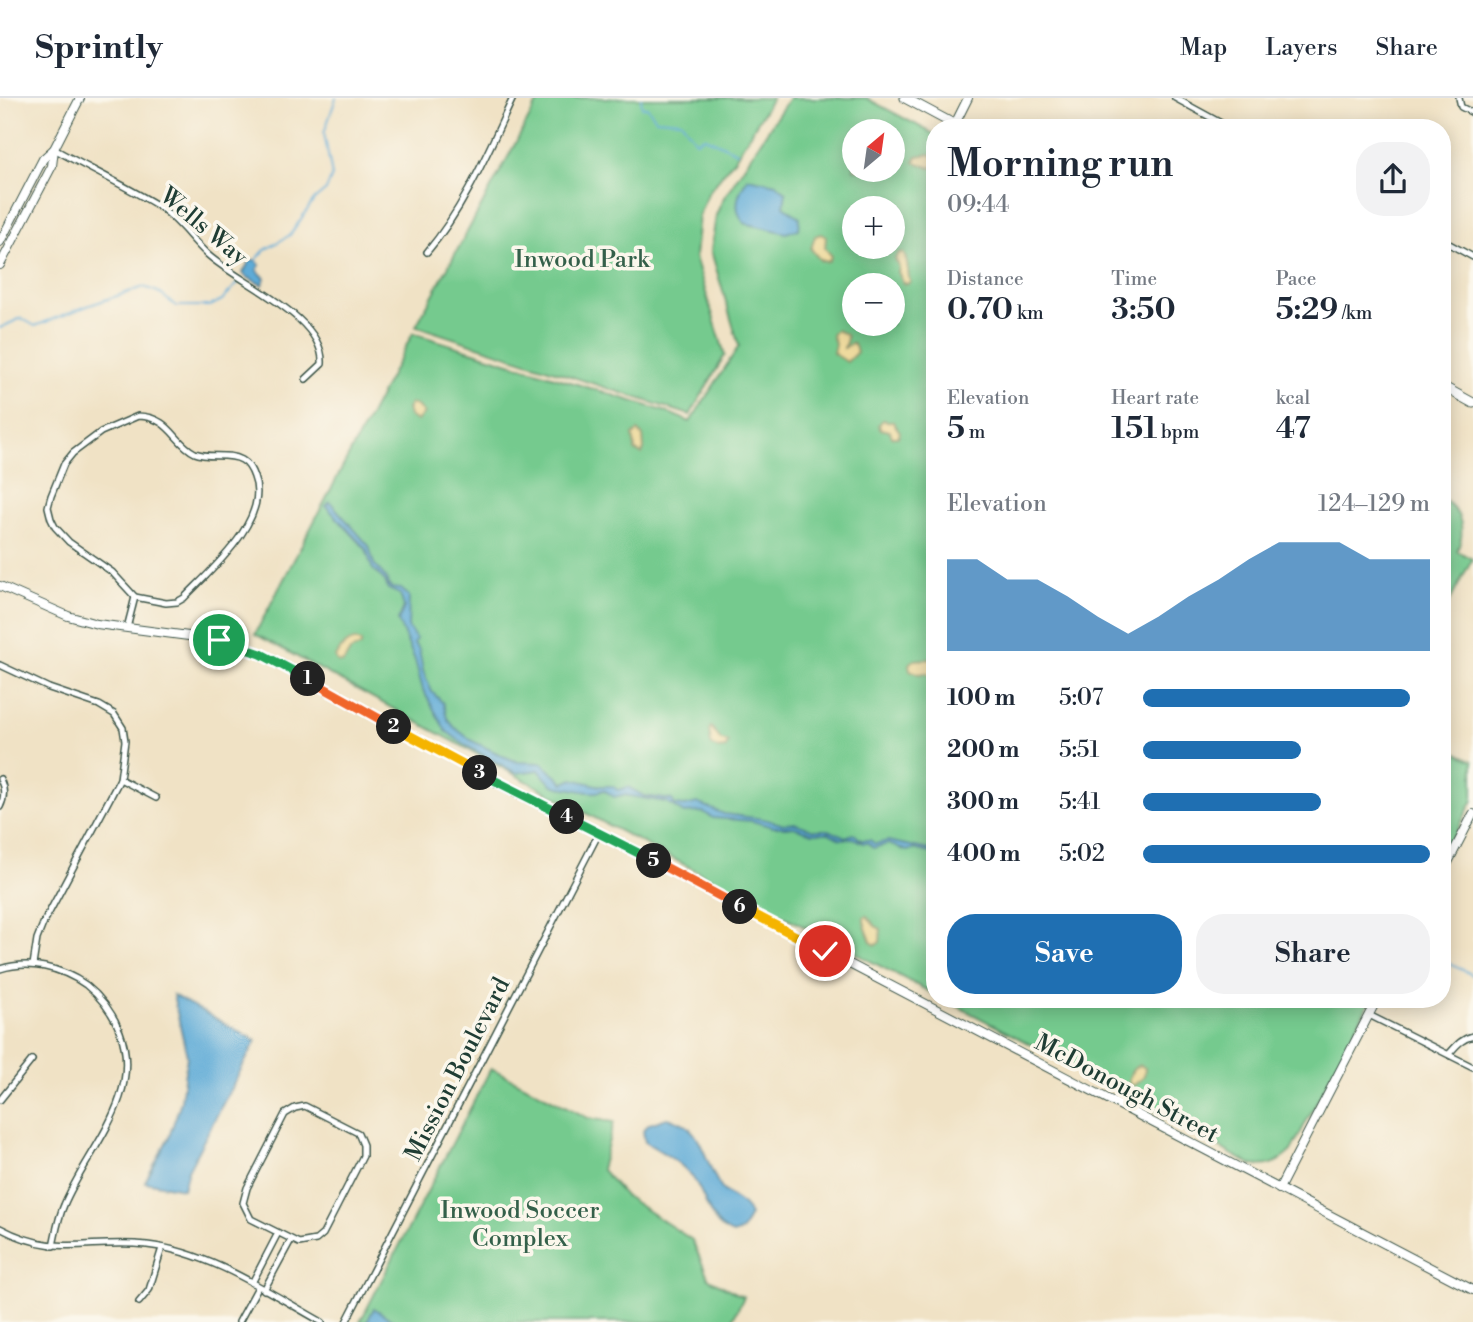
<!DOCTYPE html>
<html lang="en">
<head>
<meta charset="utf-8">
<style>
	:root { --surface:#fff; --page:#f2f2f3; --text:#1f2937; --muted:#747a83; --line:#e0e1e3; --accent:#1f6fb2 }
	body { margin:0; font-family:"Libre Bodoni",serif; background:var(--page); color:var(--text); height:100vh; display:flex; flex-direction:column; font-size:26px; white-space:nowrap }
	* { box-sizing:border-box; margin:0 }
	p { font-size:23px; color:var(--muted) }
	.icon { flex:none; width:38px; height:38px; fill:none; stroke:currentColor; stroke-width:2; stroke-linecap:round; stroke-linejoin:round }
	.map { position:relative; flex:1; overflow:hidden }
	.drawer { position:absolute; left:926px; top:21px; width:525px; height:889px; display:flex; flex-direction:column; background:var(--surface); border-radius:28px; box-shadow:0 4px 18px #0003 }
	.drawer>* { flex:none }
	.needle { width:46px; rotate:29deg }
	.controls { position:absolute; left:842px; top:21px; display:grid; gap:14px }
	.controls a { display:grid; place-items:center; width:63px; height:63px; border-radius:50%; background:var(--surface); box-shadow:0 4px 18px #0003; font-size:35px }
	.pin { position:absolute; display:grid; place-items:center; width:60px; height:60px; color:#fff; margin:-30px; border:4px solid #fff; border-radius:50%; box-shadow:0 2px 7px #0007 }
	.km { position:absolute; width:35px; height:35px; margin:-18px; border-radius:50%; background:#222; color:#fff; font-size:19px; line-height:35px; text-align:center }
	.round { display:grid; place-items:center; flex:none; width:74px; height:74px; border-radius:28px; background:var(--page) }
	.head { display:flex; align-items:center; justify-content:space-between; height:119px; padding:0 21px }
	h1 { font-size:38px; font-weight:600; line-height:52px }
	.figures { display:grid; grid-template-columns:repeat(3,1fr); gap:10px; height:119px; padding:7px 21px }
	.figures div { display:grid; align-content:center }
	.figures b { font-size:30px; font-weight:600 }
	.figures small { font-size:19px; font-weight:400 }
	.figures p { font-size:19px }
	.chart { height:196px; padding:14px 21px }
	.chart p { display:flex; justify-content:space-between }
	.chart svg { width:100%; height:126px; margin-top:7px; fill:var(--accent); opacity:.7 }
	.primary-button { display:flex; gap:14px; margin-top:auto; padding:14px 21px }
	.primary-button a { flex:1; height:80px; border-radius:28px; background:var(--accent); color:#fff; font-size:28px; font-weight:600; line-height:80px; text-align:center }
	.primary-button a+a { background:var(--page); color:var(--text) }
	ul { padding:0 21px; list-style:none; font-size:23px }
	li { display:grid; grid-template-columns:112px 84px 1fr; align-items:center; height:52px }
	li i { height:18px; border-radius:9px; background:var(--accent) }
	header { display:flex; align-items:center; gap:42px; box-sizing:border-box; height:98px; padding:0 35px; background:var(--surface); border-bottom:2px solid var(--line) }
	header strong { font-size:33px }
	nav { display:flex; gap:38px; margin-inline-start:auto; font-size:24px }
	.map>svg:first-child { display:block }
	.green { fill:#75ca8e; stroke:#4a8461; stroke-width:2; fill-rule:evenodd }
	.sand { fill:#eeda9e; stroke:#868c69; stroke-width:2 }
	.water { fill:#5fabd7; stroke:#3f7486; stroke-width:2 }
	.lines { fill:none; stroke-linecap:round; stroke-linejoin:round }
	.stream { stroke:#5fabd7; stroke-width:2 }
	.street-casing { stroke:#3e564a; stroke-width:8 }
	.secondary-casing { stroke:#3e564a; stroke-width:10 }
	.primary-casing { stroke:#3e564a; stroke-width:11 }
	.street { stroke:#fff; stroke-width:5 }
	.secondary { stroke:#fff; stroke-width:8 }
	.primary { stroke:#fff; stroke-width:9 }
	.split-1-casing { stroke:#fff; stroke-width:14 }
	.split-2-casing { stroke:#fff; stroke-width:14 }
	.split-3-casing { stroke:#fff; stroke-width:14 }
	.split-4-casing { stroke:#fff; stroke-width:14 }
	.split-5-casing { stroke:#fff; stroke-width:14 }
	.split-6-casing { stroke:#fff; stroke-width:14 }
	.split-7-casing { stroke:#fff; stroke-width:14 }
	.split-1 { stroke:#22a559; stroke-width:9 }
	.split-2 { stroke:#f0652b; stroke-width:9 }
	.split-3 { stroke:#f5b400; stroke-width:9 }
	.split-4 { stroke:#22a559; stroke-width:9 }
	.split-5 { stroke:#22a559; stroke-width:9 }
	.split-6 { stroke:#f0652b; stroke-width:9 }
	.split-7 { stroke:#f5b400; stroke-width:9 }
	.labels { text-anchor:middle; stroke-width:7; stroke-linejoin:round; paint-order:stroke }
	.street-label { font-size:24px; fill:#1f3d34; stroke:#fbf7ec }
	.park-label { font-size:24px; fill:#34604a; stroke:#fbf7ec }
</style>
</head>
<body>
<header>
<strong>Sprintly</strong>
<nav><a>Map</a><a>Layers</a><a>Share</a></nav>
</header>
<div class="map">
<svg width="1473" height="1224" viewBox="0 0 1473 1224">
	<rect width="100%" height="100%" fill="#fbf7ec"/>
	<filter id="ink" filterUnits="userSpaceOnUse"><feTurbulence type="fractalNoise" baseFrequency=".0143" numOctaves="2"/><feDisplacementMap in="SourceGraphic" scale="14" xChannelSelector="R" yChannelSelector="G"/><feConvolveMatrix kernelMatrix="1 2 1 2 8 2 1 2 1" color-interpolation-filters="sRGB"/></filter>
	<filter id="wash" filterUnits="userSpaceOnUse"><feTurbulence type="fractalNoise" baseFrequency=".00686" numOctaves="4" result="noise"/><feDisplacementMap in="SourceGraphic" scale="28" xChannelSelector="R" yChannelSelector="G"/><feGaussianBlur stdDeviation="1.57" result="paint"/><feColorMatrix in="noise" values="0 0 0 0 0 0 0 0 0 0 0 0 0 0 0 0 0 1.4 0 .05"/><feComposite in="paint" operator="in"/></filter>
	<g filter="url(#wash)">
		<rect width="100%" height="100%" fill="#f0e2c5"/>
		<g class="green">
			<polygon points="540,0 772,0 736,59 708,95 699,117 695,159 725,257 690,317 416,228"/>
			<path d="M789,0H866L934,36V896L608,727L255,536L413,235L667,314L690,324L739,248L711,153L716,117L723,101ZM854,33H892V72H854ZM854,110H892V149H854ZM854,187H892V226H854Z"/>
			<path d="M1442,401C1462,412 1466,433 1457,453L1472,461L1442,518Z"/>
			<polygon points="1442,647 1473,663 1473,702 1442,762"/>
			<path d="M944,901H1371L1291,1053C1278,1065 1269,1070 1251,1067L1134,1001Z"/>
			<polygon points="491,970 588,1020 614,1024 601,1071 625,1098 692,1142 709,1181 744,1199 731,1224 360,1224"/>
		</g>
		<g class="sand">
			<polygon points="931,56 934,60 934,67 931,70 914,64 917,58"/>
			<polygon points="821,136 826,139 825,150 831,157 830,162 827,164 820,162 811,151 815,138"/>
			<path d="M899,155H903C909,163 907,174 910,183L908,186L903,185L898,174L899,169L895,161Z"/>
			<polygon points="836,232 846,236 847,241 844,250 852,245 855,248 857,254 847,264 833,255 835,246 832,237"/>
			<polygon points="410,306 416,307 424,315 417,323 409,318 407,311"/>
			<polygon points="883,322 893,324 900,334 898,339 892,339 890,333 880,331 879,326"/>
			<polygon points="638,333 643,338 644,351 642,356 635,353 633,337"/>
			<path d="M355,542L361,544V548L350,553L343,565L337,564L335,559C340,551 345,544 355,542Z"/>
			<polygon points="931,561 934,564 934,582 926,575 918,576 910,572 909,566 913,562"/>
			<polygon points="711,629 721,642 728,644 726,650 718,651 711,646 709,632"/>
			<path d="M867,818L875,828L881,831L880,844L876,847L871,844C869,836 863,827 864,819Z"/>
			<path d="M1140,967L1145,970L1144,979L1133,988L1129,985C1128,978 1133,969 1140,967Z"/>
		</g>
		<g class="water">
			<path d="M748,80L776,86L786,94L784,108L800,120L799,131L786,135L744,125C732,109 738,95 748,80Z"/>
			<polygon points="250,162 256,162 260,167 257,172 265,180 262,187 245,178 243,175"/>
			<path d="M330,404L369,448L374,466L387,481L389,488L392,490L401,491L409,498L408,529L416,541L414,546L419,551L423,573L432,594L443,605L447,620L454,629L472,643L503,658L518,664L542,665L564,685L573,681L600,688H612L618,692L628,689L644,698L672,702L675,707L685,708L697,705L724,716L763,721L781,726L794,725L814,732H828L845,739L854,736L861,742H870L875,746L888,743L934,753V756L913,751L907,753L888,746L873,750L868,745H863L853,740L840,741L829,735H812L794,729H773L752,723L713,720L703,714L684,715L666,704L623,697L614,699L604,692C595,696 587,694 577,692C554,687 555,693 539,672L516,675L465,647L446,633L423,592L415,562L398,523L404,509L400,496L388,491L385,483L372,470L366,451L326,408Z"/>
			<polygon points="173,897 256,943 188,1072 183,1091 145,1084 169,1039 181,1003 187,958"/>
			<path d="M667,1020C705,1025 703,1066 722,1091C731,1101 746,1104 750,1117L742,1133L733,1136C707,1126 708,1100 693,1080C681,1064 662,1054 645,1044L643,1033L649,1026Z"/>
			<polygon points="374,1210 395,1224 367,1224"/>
		</g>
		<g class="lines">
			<g class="stream">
				<polyline points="641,0 642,9 647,9 656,21 681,23 696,43 705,39 737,54"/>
				<polyline points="256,162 265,152 290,137 314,102 326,92 332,78 324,35 336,0"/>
				<polyline points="0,230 21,220 35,228 90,207 144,189 158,194 176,208 210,208 222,202 238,185"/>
				<polyline points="1442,862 1473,877"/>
			</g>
		</g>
	</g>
	<g filter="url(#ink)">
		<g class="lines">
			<g class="street-casing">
				<g id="street">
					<polyline points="1175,0 1230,30"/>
					<polyline points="1459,0 1461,9 1473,15"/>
					<path d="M54,51C88,70 124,87 157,107C177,120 190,140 207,156C238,185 325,218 322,266L306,281"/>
					<polyline points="1442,142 1473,159"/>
					<path d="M427,154C465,109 488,53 513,0"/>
					<path d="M138,318C171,319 174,345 195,355C209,361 228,354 242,362C249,366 252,373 254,379C271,421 210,473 184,500L177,504L166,505L135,499L112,474L69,444L55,429L51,421L48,409L51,398L64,366L73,355L101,334Z"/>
					<polyline points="127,530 135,499"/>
					<polyline points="0,567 49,590 99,607 114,616 123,630 125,643 120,681 43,826 37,841 33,867"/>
					<path d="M0,681C5,691 5,699 0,709"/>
					<polyline points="120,681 156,700"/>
					<path d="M0,871C29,862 61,869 86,887C102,900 113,915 120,934C144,998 87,1052 64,1107C58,1120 56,1134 53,1148"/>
					<polyline points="1369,917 1473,969"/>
					<path d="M1449,956C1456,948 1461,941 1473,938"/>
					<polyline points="0,1002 32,962"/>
					<polygon points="305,1008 358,1035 363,1047 363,1058 323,1136 316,1142 299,1145 251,1121 243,1105 247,1090 285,1016 295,1010"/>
					<path d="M0,1130C58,1161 89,1140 147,1147C210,1154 268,1194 322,1224"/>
					<polyline points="252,1185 278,1135"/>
					<polyline points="264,1192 291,1142"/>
					<polyline points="139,1204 149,1192 162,1150"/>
					<polyline points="239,1224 258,1189"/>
					<polyline points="346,1224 599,735"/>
				</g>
			</g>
			<g class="secondary-casing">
				<g id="secondary">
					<polyline points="955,26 968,0"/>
					<polyline points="0,144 43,61 54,51"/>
					<polyline points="0,167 52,68 54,51 80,0"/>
					<polyline points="0,488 68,518 97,526 219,542 261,556 490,681 599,735 1473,1192"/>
					<polyline points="1442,776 1473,716"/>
					<polyline points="1279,1091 1377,901"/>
				</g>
			</g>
			<g class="primary-casing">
				<g id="primary">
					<polyline points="905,0 961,30"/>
					<polyline points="1442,288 1473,305"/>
				</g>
			</g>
			<use href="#street" class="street"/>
			<use href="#secondary" class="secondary"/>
			<use href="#primary" class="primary"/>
		</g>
	</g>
	<g class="lines" filter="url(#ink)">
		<g class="split-1-casing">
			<polyline id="split-1" points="219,542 261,556 308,581"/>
		</g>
		<g class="split-2-casing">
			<polyline id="split-2" points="308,581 394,629"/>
		</g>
		<g class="split-3-casing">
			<polyline id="split-3" points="394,629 480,675"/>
		</g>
		<g class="split-4-casing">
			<polyline id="split-4" points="480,675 567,719"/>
		</g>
		<g class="split-5-casing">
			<polyline id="split-5" points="567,719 654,763"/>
		</g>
		<g class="split-6-casing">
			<polyline id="split-6" points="654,763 740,809"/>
		</g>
		<g class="split-7-casing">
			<polyline id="split-7" points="740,809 825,853"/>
		</g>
		<use href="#split-1" class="split-1"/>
		<use href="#split-2" class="split-2"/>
		<use href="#split-3" class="split-3"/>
		<use href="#split-4" class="split-4"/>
		<use href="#split-5" class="split-5"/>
		<use href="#split-6" class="split-6"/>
		<use href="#split-7" class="split-7"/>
	</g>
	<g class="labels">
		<g class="street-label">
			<text transform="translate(204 128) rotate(40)" y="8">Wells Way</text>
			<text transform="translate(457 971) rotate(-63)" y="8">Mission Boulevard</text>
			<text transform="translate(1127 990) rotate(28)" y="8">McDonough Street</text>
		</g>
		<g class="park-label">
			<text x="582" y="169">Inwood Park</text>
			<text x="520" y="1120">Inwood Soccer<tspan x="520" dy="28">Complex</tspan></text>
		</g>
	</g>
</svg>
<div class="controls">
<a><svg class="needle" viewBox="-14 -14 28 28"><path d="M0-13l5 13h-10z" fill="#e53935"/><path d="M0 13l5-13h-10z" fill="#747a83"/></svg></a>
<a>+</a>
<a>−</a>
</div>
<div class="pin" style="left:219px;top:542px;background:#1e9e55"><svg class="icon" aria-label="arrive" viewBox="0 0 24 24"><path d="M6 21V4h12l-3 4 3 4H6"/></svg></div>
<div class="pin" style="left:825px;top:853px;background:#d93025"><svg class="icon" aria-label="check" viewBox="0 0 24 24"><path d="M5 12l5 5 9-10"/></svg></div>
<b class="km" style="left:308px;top:581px">1</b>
<b class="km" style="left:394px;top:629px">2</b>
<b class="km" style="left:480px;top:675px">3</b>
<b class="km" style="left:567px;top:719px">4</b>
<b class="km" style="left:654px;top:763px">5</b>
<b class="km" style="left:740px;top:809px">6</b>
<section class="drawer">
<div class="head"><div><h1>Morning run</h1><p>09:44</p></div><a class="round"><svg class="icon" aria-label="share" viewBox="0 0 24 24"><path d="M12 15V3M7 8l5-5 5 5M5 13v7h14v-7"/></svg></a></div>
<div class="figures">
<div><p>Distance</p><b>0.70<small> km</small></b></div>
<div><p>Time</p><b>3:50</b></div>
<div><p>Pace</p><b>5:29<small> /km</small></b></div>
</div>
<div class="figures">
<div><p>Elevation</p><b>5<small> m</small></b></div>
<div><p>Heart rate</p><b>151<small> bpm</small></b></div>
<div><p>kcal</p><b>47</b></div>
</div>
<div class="chart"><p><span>Elevation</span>124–129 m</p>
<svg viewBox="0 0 160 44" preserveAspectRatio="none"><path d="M0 44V12L10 12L20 19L30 19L40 25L50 32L60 38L70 32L80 25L90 19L100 12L110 6L120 6L130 6L140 12L150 12L160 12V44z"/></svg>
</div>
<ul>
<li><b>100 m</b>5:07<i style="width:93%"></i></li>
<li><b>200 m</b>5:51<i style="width:55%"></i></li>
<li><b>300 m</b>5:41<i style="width:62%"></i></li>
<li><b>400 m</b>5:02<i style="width:100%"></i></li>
</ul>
<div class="primary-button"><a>Save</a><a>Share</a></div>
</section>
</div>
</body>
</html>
